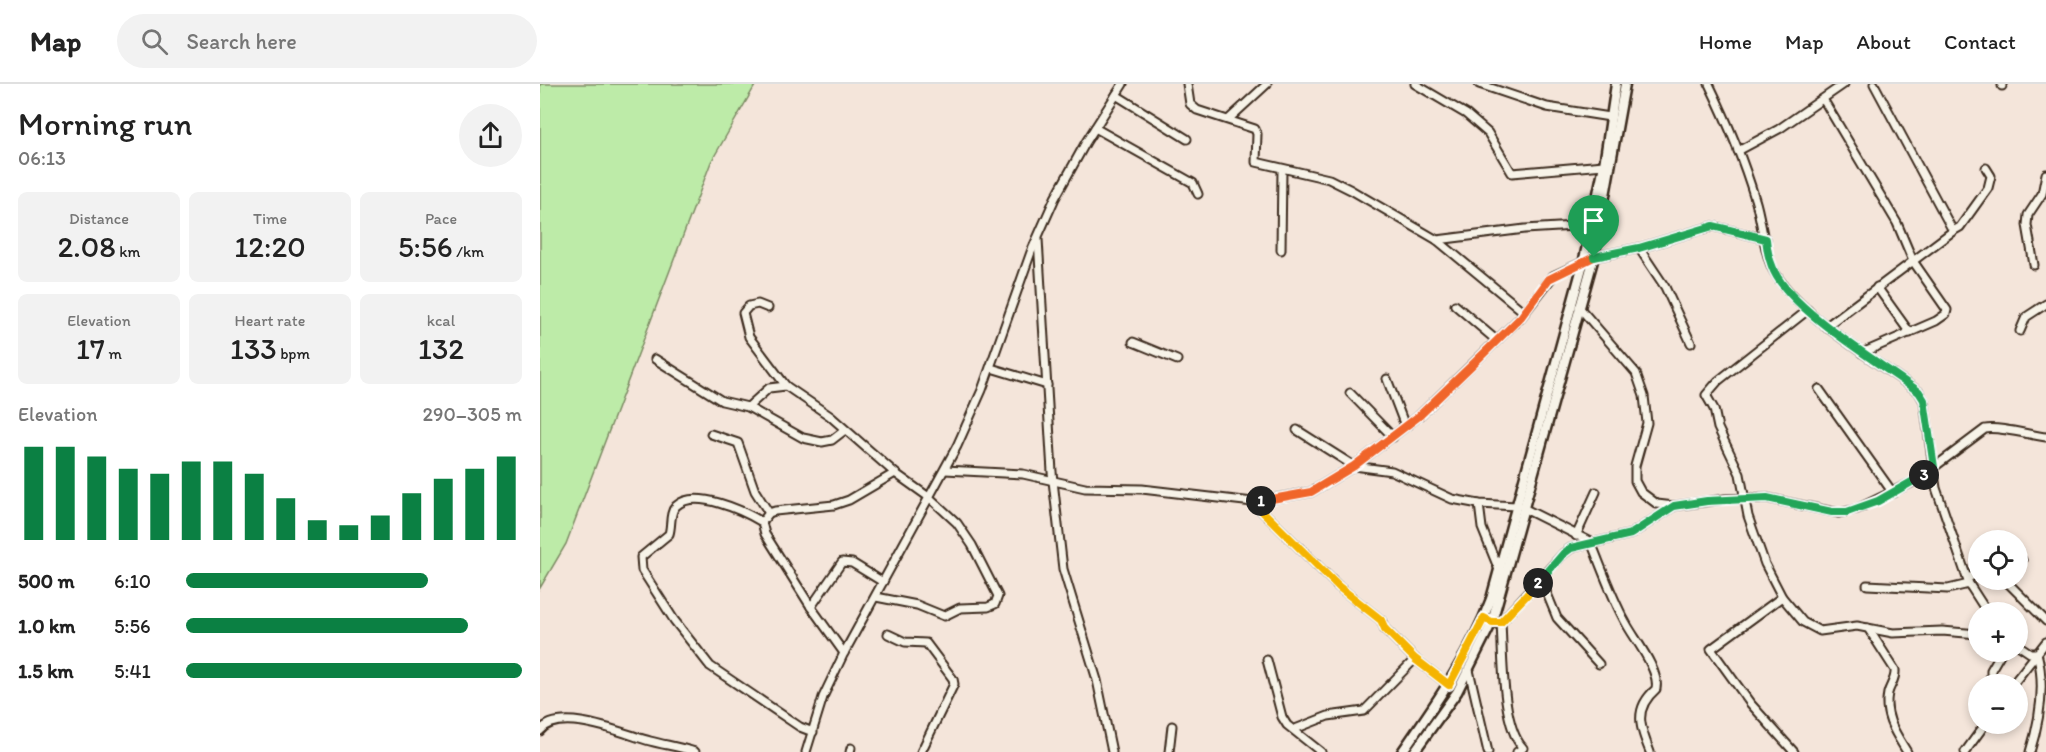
<!DOCTYPE html>
<html lang="en">
<head>
<meta charset="utf-8">
<style>
	:root { --surface:#fff; --page:#f2f2f2; --text:#222; --muted:#767676; --line:#e0e0e0; --accent:#0b8043 }
	body { margin:0; font-family:Itim,sans-serif; background:var(--page); color:var(--text); height:100vh; display:flex; flex-direction:column; font-size:22px; white-space:nowrap }
	* { box-sizing:border-box; margin:0 }
	p { font-size:20px; color:var(--muted) }
	.icon { flex:none; width:33px; height:33px; fill:none; stroke:currentColor; stroke-width:2; stroke-linecap:round; stroke-linejoin:round }
	.map { position:relative; flex:1; overflow:hidden }
	.sheet { display:flex; flex-direction:column; background:var(--surface); width:540px }
	.sheet>* { flex:none }
	.buttons { position:absolute; left:1428px; top:446px; display:grid; gap:12px }
	.buttons a { display:grid; place-items:center; width:60px; height:60px; border-radius:50%; background:var(--surface); box-shadow:0 3px 9px #0003; font-size:30px }
	.pin { position:absolute; display:grid; place-items:center; width:51px; height:51px; color:#fff; margin:-62px -26px; border-radius:50% 50% 50% 0; rotate:-45deg; box-shadow:0 0 6px #0007 }
	.pin .icon { rotate:45deg }
	.km { position:absolute; width:30px; height:30px; margin:-15px; border-radius:50%; background:#222; color:#fff; font-size:16px; line-height:30px; text-align:center }
	.round { display:grid; place-items:center; flex:none; width:63px; height:63px; border-radius:32px; background:var(--page) }
	.overview { display:flex; align-items:center; justify-content:space-between; height:102px; padding:0 18px }
	h1 { font-size:33px; font-weight:600; line-height:45px }
	.figures { display:grid; grid-template-columns:repeat(3,1fr); gap:9px; height:102px; padding:6px 18px }
	.figures div { display:grid; align-content:center; border-radius:9px; background:var(--page); text-align:center }
	.figures b { font-size:30px; font-weight:600 }
	.figures small { font-size:16px; font-weight:400 }
	.figures p { font-size:16px }
	.chart { height:168px; padding:12px 18px }
	.chart p { display:flex; justify-content:space-between }
	.chart svg { width:100%; height:108px; margin-top:6px; stroke:var(--accent); stroke-width:6 }
	ul { padding:0 18px; list-style:none; font-size:20px }
	li { display:grid; grid-template-columns:96px 72px 1fr; align-items:center; height:45px }
	li i { height:15px; border-radius:8px; background:var(--accent) }
	header { display:flex; align-items:center; gap:36px; box-sizing:border-box; height:84px; padding:0 30px; background:var(--surface); border-bottom:2px solid var(--line) }
	header strong { font-size:28px }
	nav { display:flex; gap:33px; margin-inline-start:auto; font-size:21px }
	.search { width:420px; height:54px; background:var(--page); display:flex; align-items:center; gap:15px; box-sizing:border-box; padding:0 21px; border-radius:33px; color:var(--muted); font-size:22px }
	main { display:flex; flex:1; min-height:0 }
	.map>svg:first-child { display:block }
	.green { fill:#bdeba8; stroke:#7c8a63; stroke-width:1.5 }
	.lines { fill:none; stroke-linecap:round; stroke-linejoin:round }
	.minor-casing { stroke:#3b2a1e; stroke-width:11 }
	.tertiary-casing { stroke:#3b2a1e; stroke-width:13 }
	.minor { stroke:#f7f3e8; stroke-width:7 }
	.tertiary { stroke:#f7f3e8; stroke-width:8 }
	.split-1-casing { stroke:#fff; stroke-width:12 }
	.split-2-casing { stroke:#fff; stroke-width:12 }
	.split-3-casing { stroke:#fff; stroke-width:12 }
	.split-4-casing { stroke:#fff; stroke-width:12 }
	.split-1 { stroke:#f0652b; stroke-width:8 }
	.split-2 { stroke:#f5b400; stroke-width:8 }
	.split-3 { stroke:#22a559; stroke-width:8 }
	.split-4 { stroke:#22a559; stroke-width:8 }
</style>
</head>
<body>
<header>
<strong>Map</strong>
<div class="search"><svg class="icon" aria-label="search" viewBox="0 0 24 24"><circle cx="10" cy="10" r="6"/><path d="M15 15l6 6"/></svg>Search here</div>
<nav><a>Home</a><a>Map</a><a>About</a><a>Contact</a></nav>
</header>
<main>
<section class="sheet">
<div class="overview"><div><h1>Morning run</h1><p>06:13</p></div><a class="round"><svg class="icon" aria-label="share" viewBox="0 0 24 24"><path d="M12 15V3M7 8l5-5 5 5M5 13v7h14v-7"/></svg></a></div>
<div class="figures">
<div><p>Distance</p><b>2.08<small> km</small></b></div>
<div><p>Time</p><b>12:20</b></div>
<div><p>Pace</p><b>5:56<small> /km</small></b></div>
</div>
<div class="figures">
<div><p>Elevation</p><b>17<small> m</small></b></div>
<div><p>Heart rate</p><b>133<small> bpm</small></b></div>
<div><p>kcal</p><b>132</b></div>
</div>
<div class="chart"><p><span>Elevation</span>290–305 m</p>
<svg viewBox="0 0 160 44" preserveAspectRatio="none"><path d="M5 44V6M15 44V6M25 44V10M35 44V15M45 44V17M55 44V12M65 44V12M75 44V17M85 44V27M95 44V36M105 44V38M115 44V34M125 44V25M135 44V19M145 44V15M155 44V10"/></svg>
</div>
<ul>
<li><b>500 m</b>6:10<i style="width:72%"></i></li>
<li><b>1.0 km</b>5:56<i style="width:84%"></i></li>
<li><b>1.5 km</b>5:41<i style="width:100%"></i></li>
</ul>
</section>
<div class="map">
<svg width="1506" height="668" viewBox="0 0 1506 668">
	<rect width="100%" height="100%" fill="#f4e5da"/>
	<filter id="ink" filterUnits="userSpaceOnUse"><feTurbulence type="fractalNoise" baseFrequency=".0167" numOctaves="2"/><feDisplacementMap in="SourceGraphic" scale="12" xChannelSelector="R" yChannelSelector="G"/><feConvolveMatrix kernelMatrix="1 2 1 2 8 2 1 2 1" color-interpolation-filters="sRGB"/></filter>
	<g filter="url(#ink)">
		<polygon class="green" points="0,0 216,0 171,78 26,460 0,504"/>
		<g class="lines">
			<g class="minor-casing">
				<g id="minor">
					<polyline points="647,0 650,20 657,26 715,45 717,50 716,78 789,95 811,106 897,156 984,228"/>
					<polyline points="875,0 926,30 948,49 972,89 1064,81"/>
					<polyline points="939,0 1007,23 1070,33"/>
					<path d="M1169,0C1187,37 1203,75 1215,115C1222,136 1224,172 1235,189C1262,234 1337,277 1379,308L1384,317L1396,404L1429,500L1447,528"/>
					<polyline points="1462,2 1462,0"/>
					<polyline points="576,11 647,55"/>
					<polyline points="1283,15 1357,139 1373,177 1407,226 1406,230 1396,237 1322,269"/>
					<polyline points="689,35 727,0"/>
					<polyline points="555,44 653,99 658,110"/>
					<polyline points="1198,67 1239,45 1304,0"/>
					<polyline points="1413,147 1420,143 1448,104 1451,92 1446,84"/>
					<polyline points="498,155 512,388 523,485 557,596 572,668"/>
					<polyline points="897,156 985,145 1052,141"/>
					<polyline points="1099,164 1125,203 1151,259"/>
					<polyline points="741,166 742,86"/>
					<polyline points="1494,181 1487,141 1488,131 1502,110 1506,90"/>
					<polyline points="1337,203 1370,249"/>
					<polyline points="915,221 956,256"/>
					<path d="M1039,223L1096,289L1104,312L1107,339L1095,382V397L1101,408L1117,420L1134,422L1185,415L1227,414L1299,429L1317,425L1377,396L1445,345C1458,342 1490,351 1506,353"/>
					<polyline points="228,224 218,220 209,222 203,229 209,253 246,302 290,332 355,389 390,414 417,439 432,461 458,512 455,520 448,523 420,524 404,532 377,521 336,513"/>
					<polyline points="1268,226 1178,297 1166,311 1174,325 1178,344 1200,390 1208,432 1225,480 1242,513 1263,538 1280,547 1317,542 1353,549 1402,547 1438,550"/>
					<polyline points="1288,241 1413,147 1334,0"/>
					<polyline points="1480,247 1486,233 1506,220"/>
					<polyline points="593,258 637,276"/>
					<polyline points="115,275 182,317 208,323 263,354 282,358 292,356 305,346"/>
					<polyline points="451,284 507,301"/>
					<polyline points="847,295 865,342"/>
					<polyline points="1279,305 1353,409"/>
					<polyline points="810,309 853,353"/>
					<polyline points="208,323 229,304 246,302"/>
					<polyline points="757,346 814,382 852,387 912,415 939,420 976,422"/>
					<polyline points="171,350 198,359 215,407 229,429"/>
					<polyline points="405,386 483,390 545,404 602,405 713,418 771,408 814,382 879,332 981,233 1013,192 1054,173 1099,164 1173,142 1226,155"/>
					<polyline points="713,418 799,503 841,536 845,545 875,575 909,601"/>
					<polyline points="939,420 942,444 959,486"/>
					<path d="M985,425L1051,458C1062,485 1072,514 1086,539C1095,556 1120,586 1116,605C1093,625 1100,643 1110,668"/>
					<path d="M222,438C204,427 155,404 136,422C129,429 132,441 129,450L101,473L102,486L134,536L170,582L260,643L273,648"/>
					<polyline points="1036,452 1056,408"/>
					<polyline points="1478,478 1482,476"/>
					<polyline points="1427,494 1438,490"/>
					<polyline points="1001,495 1017,534 1059,580"/>
					<polyline points="1464,495 1506,537"/>
					<polyline points="1327,501 1408,505 1429,500"/>
					<polyline points="1242,513 1171,565 1210,619 1254,668"/>
					<polyline points="271,523 302,478 312,479 343,498"/>
					<polyline points="944,534 952,538 961,538 1023,470 1031,464 1091,450 1134,422"/>
					<path d="M961,538C963,569 961,641 983,664L977,668"/>
					<path d="M1328,544L1355,586C1356,595 1350,601 1348,609C1343,632 1356,650 1367,668"/>
					<polyline points="348,550 365,558 386,559 413,595 414,600 381,668"/>
					<path d="M1478,561L1490,569H1497C1506,602 1500,636 1490,668"/>
					<polyline points="304,569 271,523 225,450 222,438 229,429 235,427 294,421 309,416 355,389"/>
					<polyline points="727,576 742,633 747,641 781,668"/>
					<polyline points="929,586 948,668"/>
					<polyline points="1451,600 1451,586 1462,567"/>
					<polyline points="1473,600 1506,558"/>
					<polyline points="755,645 788,632 824,627 875,575"/>
					<path d="M0,647C20,622 84,650 110,657C125,661 140,663 155,668"/>
					<polyline points="266,668 283,613 304,569 417,362 442,306 491,168 515,114 546,58 583,0"/>
					<polyline points="310,668 311,664"/>
					<polyline points="629,668 632,642"/>
					<polyline points="1425,668 1446,639"/>
				</g>
			</g>
			<g class="tertiary-casing">
				<g id="tertiary">
					<path d="M862,668C896,619 930,571 951,515L1043,180L1064,81L1076,0"/>
					<polyline points="874,668 917,608 952,538 1054,173 1085,0"/>
				</g>
			</g>
			<use href="#minor" class="minor"/>
			<use href="#tertiary" class="tertiary"/>
		</g>
	</g>
	<g class="lines" filter="url(#ink)">
		<g class="split-1-casing">
			<polyline id="split-1" points="721,417 771,408 814,382 879,332 931,282 981,233 1009,195 1054,173"/>
		</g>
		<g class="split-2-casing">
			<polyline id="split-2" points="721,417 713,418 799,503 841,536 845,545 875,575 909,601 944,534 952,538 961,538 998,499"/>
		</g>
		<g class="split-3-casing">
			<polyline id="split-3" points="998,499 1023,470 1031,464 1091,450 1134,422 1167,417 1227,414 1292,428 1307,428 1338,417 1384,391"/>
		</g>
		<g class="split-4-casing">
			<path id="split-4" d="M1054,173L1099,164L1173,142L1226,155C1227,166 1229,176 1234,187C1253,228 1342,280 1379,308L1384,316L1394,383L1384,391"/>
		</g>
		<use href="#split-1" class="split-1"/>
		<use href="#split-2" class="split-2"/>
		<use href="#split-3" class="split-3"/>
		<use href="#split-4" class="split-4"/>
	</g>
</svg>
<div class="buttons">
<a><svg class="icon" aria-label="locate" viewBox="0 0 24 24"><circle cx="12" cy="12" r="6"/><path d="M12 2v4M12 18v4M2 12h4M18 12h4"/></svg></a>
<a>+</a>
<a>−</a>
</div>
<div class="pin" style="left:1054px;top:173px;background:#1e9e55"><svg class="icon" aria-label="arrive" viewBox="0 0 24 24"><path d="M6 21V4h12l-3 4 3 4H6"/></svg></div>
<b class="km" style="left:721px;top:417px">1</b>
<b class="km" style="left:998px;top:499px">2</b>
<b class="km" style="left:1384px;top:391px">3</b>
</div>
</main>
</body>
</html>
